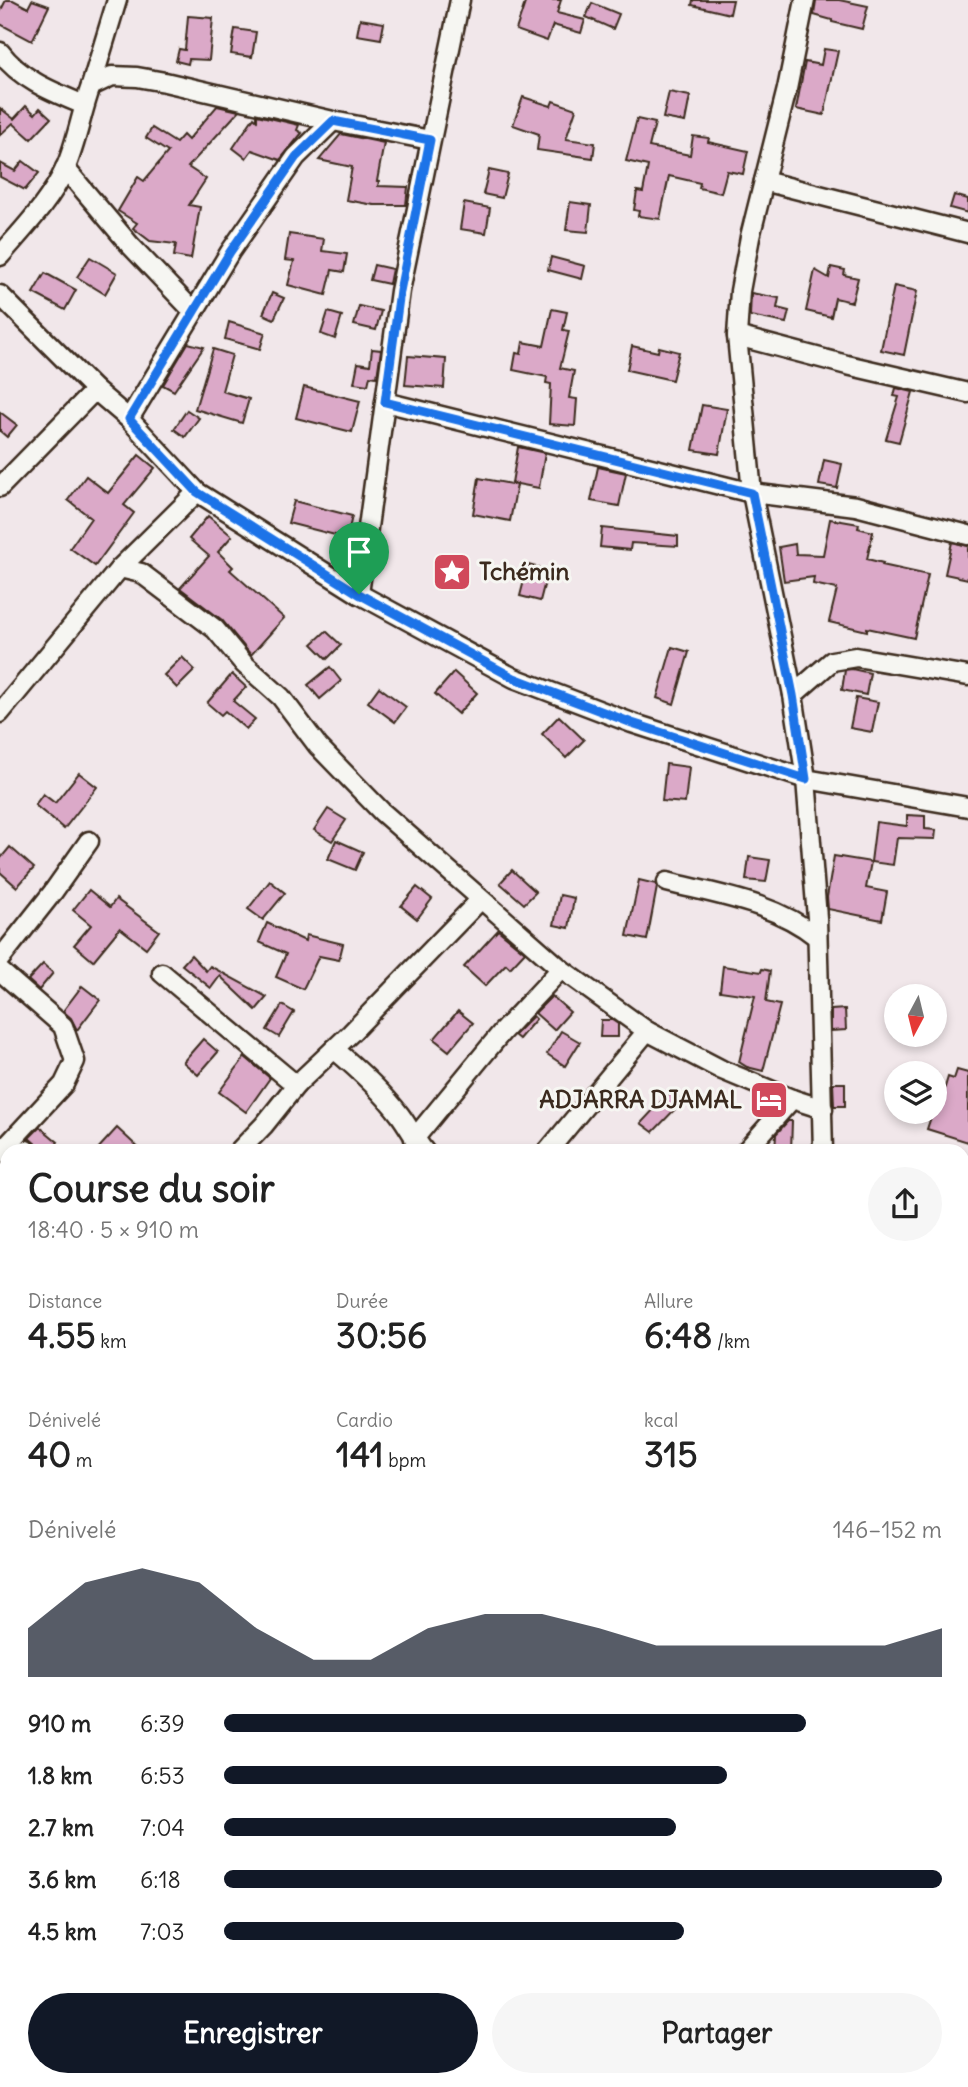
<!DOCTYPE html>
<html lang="fr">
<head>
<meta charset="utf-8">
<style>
	:root { --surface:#fff; --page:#f6f6f6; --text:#222; --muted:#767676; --accent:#111827 }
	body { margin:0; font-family:Delius,sans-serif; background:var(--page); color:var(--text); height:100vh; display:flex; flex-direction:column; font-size:26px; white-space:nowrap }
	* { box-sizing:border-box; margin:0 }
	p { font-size:23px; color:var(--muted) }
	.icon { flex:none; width:38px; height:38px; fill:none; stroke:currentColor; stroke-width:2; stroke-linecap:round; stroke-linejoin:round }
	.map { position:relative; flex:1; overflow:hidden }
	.side { position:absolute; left:0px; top:1144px; width:970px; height:943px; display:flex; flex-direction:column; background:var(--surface); border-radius:21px 21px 0 0; box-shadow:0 4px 10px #0003 }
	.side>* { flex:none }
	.needle { width:46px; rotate:187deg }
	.tools { position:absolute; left:884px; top:984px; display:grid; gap:14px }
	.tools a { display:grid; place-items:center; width:63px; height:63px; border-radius:50%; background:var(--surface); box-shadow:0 4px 10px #0003; font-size:35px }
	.pin { position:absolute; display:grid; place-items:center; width:60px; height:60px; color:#fff; margin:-72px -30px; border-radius:50% 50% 50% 0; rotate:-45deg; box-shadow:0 0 7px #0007 }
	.pin .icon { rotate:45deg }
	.round { display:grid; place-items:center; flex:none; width:74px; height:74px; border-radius:37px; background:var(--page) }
	.head { display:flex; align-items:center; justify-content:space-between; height:119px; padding:0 28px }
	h1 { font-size:38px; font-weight:800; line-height:52px }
	.metrics { display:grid; grid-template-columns:repeat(3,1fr); gap:10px; height:119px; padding:7px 28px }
	.metrics div { display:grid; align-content:center }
	.metrics b { font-size:35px; font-weight:800 }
	.metrics small { font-size:19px; font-weight:400 }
	.metrics p { font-size:19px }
	.chart { height:196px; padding:14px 28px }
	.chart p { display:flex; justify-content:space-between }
	.chart svg { width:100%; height:126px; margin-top:7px; fill:var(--accent); opacity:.7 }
	.primary-button { display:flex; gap:14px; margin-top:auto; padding:14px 28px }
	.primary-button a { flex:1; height:80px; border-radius:42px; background:var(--accent); color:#fff; font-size:28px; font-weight:800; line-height:80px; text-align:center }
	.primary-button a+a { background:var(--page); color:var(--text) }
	ul { padding:0 28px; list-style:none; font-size:23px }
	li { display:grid; grid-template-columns:112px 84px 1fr; align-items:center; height:52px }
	li i { height:18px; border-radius:9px; background:var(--accent) }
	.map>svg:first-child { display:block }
	.building { fill:#dba9c8; stroke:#3b2a1e; stroke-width:2 }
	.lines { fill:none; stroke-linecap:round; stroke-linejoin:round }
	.minor-casing { stroke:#3b2a1e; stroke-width:23 }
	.minor { stroke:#f6f6f2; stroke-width:18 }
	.route-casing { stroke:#fff; stroke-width:14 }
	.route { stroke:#1a73e8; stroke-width:9 }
	.labels { text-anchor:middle; stroke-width:6; stroke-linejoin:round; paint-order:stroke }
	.poi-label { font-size:24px; font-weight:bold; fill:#3b2a1e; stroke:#f6f6f2; text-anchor:start }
</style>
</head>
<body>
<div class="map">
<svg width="968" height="2087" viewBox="0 0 968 2087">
	<rect width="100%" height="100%" fill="#f1e7ea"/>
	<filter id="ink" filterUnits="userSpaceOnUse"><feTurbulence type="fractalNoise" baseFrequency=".0143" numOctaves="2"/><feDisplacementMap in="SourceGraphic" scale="14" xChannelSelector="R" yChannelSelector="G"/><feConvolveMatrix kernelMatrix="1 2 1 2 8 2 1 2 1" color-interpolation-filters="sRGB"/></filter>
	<g filter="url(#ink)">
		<g class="building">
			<polygon points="6,0 13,0 28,8 32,0 49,6 32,41 0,24 0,12"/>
			<polygon points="526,0 561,0 557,13 585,20 581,33 553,25 547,41 516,30"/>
			<polygon points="693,0 733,0 730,14 692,5"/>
			<polygon points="816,0 839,0 868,6 862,29 832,22 832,20 814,15"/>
			<polygon points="592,3 619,14 613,29 586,17"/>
			<polygon points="188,16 213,18 209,60 189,59 188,64 176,61 179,49 185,50"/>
			<polygon points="360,19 384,23 381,39 357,35"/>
			<polygon points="235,29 256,32 252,57 231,54"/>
			<polygon points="824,49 838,51 824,115 796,109 805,62 821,65"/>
			<polygon points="669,92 690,96 685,122 663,118"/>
			<polygon points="523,97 551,106 553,101 576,109 566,139 595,143 593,158 537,150 539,134 513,125"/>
			<polygon points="26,106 35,114 40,108 51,118 31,139 13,123 0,135 0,108 14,119"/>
			<polygon points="217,106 239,111 188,167 206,179 189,205 200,207 191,259 174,256 176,244 150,241 133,228 137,223 118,211 138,177 144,181 168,152 146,138 152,128 176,143 183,135 188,140"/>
			<polygon points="257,115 299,125 297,130 302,133 280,160 252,150 246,158 233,148 254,117 257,120"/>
			<polygon points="637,119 655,123 649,147 690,155 693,136 709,138 708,142 748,151 743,174 727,171 721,193 699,188 700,183 669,176 660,219 638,216 639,211 634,210 637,191 643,192 648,166 626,161"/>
			<polygon points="341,134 384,143 377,181 379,181 378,186 408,187 406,205 374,205 346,200 352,167 319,160"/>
			<polygon points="23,161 39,173 25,190 0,177 0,163 15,171"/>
			<polygon points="489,170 508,174 502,198 483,194"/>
			<polygon points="954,195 968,199 968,213 950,208"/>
			<polygon points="570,202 591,205 588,232 566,230"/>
			<polygon points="464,203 490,208 486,233 460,229"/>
			<polygon points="289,234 324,239 322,251 347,254 344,272 332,270 326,295 288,285 294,261 285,260"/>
			<polygon points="90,257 117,273 105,294 77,277"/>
			<polygon points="551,257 585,266 582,279 548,270"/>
			<polygon points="374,265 392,269 389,284 370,280"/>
			<polygon points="831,267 845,270 844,275 858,278 852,302 835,298 831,317 806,311 815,270 829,278"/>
			<polygon points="45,273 76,290 65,310 33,293"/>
			<polygon points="894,286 917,291 904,355 881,350"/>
			<polygon points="272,293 284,298 274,319 263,314"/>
			<polygon points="751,293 779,298 777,308 789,311 786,323 750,316"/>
			<polygon points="359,306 381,311 376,330 354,325"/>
			<polygon points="552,309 567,312 563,330 569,331 560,368 574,371 569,398 577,399 575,426 549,424 551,384 546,383 547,377 513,370 516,353 521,354 523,342 544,346"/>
			<polygon points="328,312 342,316 335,339 321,334"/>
			<polygon points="229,322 265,333 260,349 225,339"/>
			<polygon points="188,343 204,347 174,391 163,385"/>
			<polygon points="632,346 658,352 659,347 679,352 672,380 627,370"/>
			<polygon points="213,349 232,355 222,391 249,399 242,423 195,409"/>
			<polygon points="372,349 381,350 377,377 370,376 368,385 354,383 358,363 370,365"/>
			<polygon points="408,356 446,359 444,388 405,385"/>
			<polygon points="304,387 360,401 352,432 296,418"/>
			<polygon points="896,388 913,392 899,442 886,439 899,397 894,396"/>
			<polygon points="702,405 727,409 719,454 693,450"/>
			<polygon points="187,410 199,418 185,437 174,429"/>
			<polygon points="0,412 17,425 7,437 0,431"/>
			<polygon points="518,447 545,453 539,488 512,483"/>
			<polygon points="139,455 155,468 124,505 134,513 95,566 70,548 91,518 68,500 86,476 108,493"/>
			<polygon points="824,460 842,464 837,488 819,485"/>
			<polygon points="598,467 626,473 619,506 591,501"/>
			<polygon points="479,478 517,485 510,521 473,514"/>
			<polygon points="294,501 352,516 347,538 288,523"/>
			<polygon points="208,516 232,536 218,552 233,567 230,570 284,618 251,655 222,620 180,588 209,556 189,539"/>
			<polygon points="830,519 859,524 858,528 873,532 867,559 883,563 882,565 928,575 914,638 867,628 867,631 829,622 837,589 813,584 814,577 784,581 779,547 795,544 796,554 823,555"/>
			<polygon points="602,528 678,536 678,546 631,543 630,550 600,547"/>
			<polygon points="952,542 968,546 968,579 945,574"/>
			<polygon points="528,565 548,570 540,601 520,596"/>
			<polygon points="326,631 341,645 327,659 312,644"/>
			<polygon points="672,647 689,652 674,704 657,698"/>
			<polygon points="182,657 195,670 177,688 164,675"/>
			<polygon points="330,667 341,681 320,699 308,685"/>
			<polygon points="852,669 870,673 866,695 842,690 845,670"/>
			<polygon points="454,672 477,693 458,714 435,694"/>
			<polygon points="232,674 246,687 233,701 255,719 246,729 225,711 221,715 207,703"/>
			<polygon points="379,687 406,707 395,722 368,702"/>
			<polygon points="856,698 878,702 872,732 850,728"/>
			<polygon points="559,716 584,740 566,758 542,734"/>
			<polygon points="666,764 689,767 685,803 662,801"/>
			<polygon points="79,773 97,787 64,829 35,805 43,794 55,803"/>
			<polygon points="328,809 346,820 332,841 314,830"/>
			<polygon points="907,815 925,816 925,829 936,830 935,839 897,838 893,865 871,862 876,822 907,826"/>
			<polygon points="336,840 363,852 355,870 328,859"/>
			<polygon points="10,847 34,868 17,887 0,872 0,859"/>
			<polygon points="834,856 871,862 866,888 887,892 882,920 828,909 827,897"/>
			<polygon points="749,857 770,860 766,882 746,880"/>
			<polygon points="512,870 536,892 524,904 500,883"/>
			<polygon points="639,880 656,884 657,887 647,940 627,936"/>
			<polygon points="270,881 285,893 263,920 248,909"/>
			<polygon points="417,887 432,899 417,919 401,906"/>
			<polygon points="89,890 110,907 116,899 159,931 146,948 120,928 93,961 74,945 91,925 73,910"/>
			<polygon points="560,895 574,898 569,928 554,925"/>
			<polygon points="267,923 305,941 306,935 343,944 339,960 319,956 303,989 276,977 286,954 259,942"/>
			<polygon points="498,930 525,952 510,968 506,964 485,986 464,967"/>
			<polygon points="191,955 206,971 210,966 267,997 256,1010 220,976 211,988 182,965"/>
			<polygon points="43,964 53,973 39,990 28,980"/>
			<polygon points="723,966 761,972 762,969 770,971 766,1002 780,1005 763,1071 747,1067 739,1062 755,996 720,991"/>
			<polygon points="82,986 100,1000 77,1030 71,1018 63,1011"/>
			<polygon points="552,996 570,1012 554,1030 535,1013"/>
			<polygon points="282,1005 294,1012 279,1037 267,1030"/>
			<polygon points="845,1009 846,1030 831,1031 831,1010"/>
			<polygon points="458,1011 473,1023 449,1051 434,1039"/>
			<polygon points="533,1016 536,1019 519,1039 514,1035"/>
			<polygon points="601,1020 612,1020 618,1024 618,1037 600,1037"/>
			<polygon points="561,1031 580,1042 565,1066 547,1054"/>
			<polygon points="203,1039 218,1052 198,1075 183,1062"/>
			<polygon points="245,1057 270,1078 246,1112 219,1092"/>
			<polygon points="957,1070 968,1073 968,1142 927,1129 938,1096 942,1097 948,1077 954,1079"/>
			<polygon points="833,1083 845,1083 845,1106 834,1106"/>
			<polygon points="671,1091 682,1102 653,1132 641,1123"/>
			<polygon points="788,1121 792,1121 791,1152 775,1152 776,1134"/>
			<polygon points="40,1127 58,1142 50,1152 45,1152 29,1138"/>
			<polygon points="117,1128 143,1152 95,1152"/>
		</g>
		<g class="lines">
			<g class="minor-casing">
				<g id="minor">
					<polyline points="805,0 787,89 750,237 740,291 737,336 752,493 793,695 806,779 817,918 823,1152"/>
					<path d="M0,52C21,80 53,92 84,105"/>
					<polyline points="91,86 117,0"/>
					<polyline points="65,168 130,245 193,311"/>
					<polyline points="764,181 968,233"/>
					<path d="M0,256C23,229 50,202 65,169C77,142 81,113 91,86L112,76L137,77L165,82L333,121L430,140"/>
					<polyline points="0,295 95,390 129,419 197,492 359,594 514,678 632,723 806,779 968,807"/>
					<polyline points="737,336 847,365 968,393"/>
					<polyline points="385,402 752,493 856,506 968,535"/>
					<polyline points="129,419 230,252 296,157 333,121"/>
					<polyline points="0,487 95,390"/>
					<polyline points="120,568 141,573 215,629 244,664 281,697 318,746 382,812 561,969 647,1031 722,1070 792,1099 823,1109"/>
					<polyline points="359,594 400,291 460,0"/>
					<polyline points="793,695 832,661 856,657 968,676"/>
					<polyline points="0,713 120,568 197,492"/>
					<path d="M667,882C719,895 775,903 817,937"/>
					<polyline points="0,959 53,892 89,841"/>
					<polyline points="0,971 63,1026 75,1061 64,1084 0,1153"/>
					<polyline points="162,973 296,1085"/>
					<path d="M334,1049C358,1069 381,1090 400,1115C409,1127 415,1140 425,1152"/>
					<polyline points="414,1139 502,1032 561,969"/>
					<polyline points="25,1152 26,1150"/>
					<polyline points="238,1152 264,1125 296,1085 351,1033 480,900"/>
					<polyline points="547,1152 647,1031"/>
					<polyline points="745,1152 792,1099"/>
					<polyline points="0,1181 7,1173"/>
					<polyline points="0,1244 7,1249"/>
					<polyline points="962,1287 968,1289"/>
					<polyline points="0,1527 7,1533"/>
					<polyline points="0,1798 7,1790"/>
					<polyline points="962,1844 968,1845"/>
					<polyline points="0,1961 7,1966"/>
					<polyline points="962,1993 968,1974"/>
					<polyline points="181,2081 191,2087"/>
					<polyline points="355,2087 360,2081"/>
					<polyline points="625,2087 628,2081"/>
					<polyline points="936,2087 938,2081"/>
				</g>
			</g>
			<use href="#minor" class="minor"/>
		</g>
	</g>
	<g class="lines" filter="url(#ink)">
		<g class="route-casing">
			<polygon id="route" points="333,121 430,140 400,291 385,402 752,493 793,695 806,779 632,723 514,678 359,594 197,492 129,419 230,252 296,157"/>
		</g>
		<use href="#route" class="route"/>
	</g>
	<defs>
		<g id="sight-square" transform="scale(2.0125)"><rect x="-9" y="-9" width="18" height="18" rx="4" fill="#d1495b" stroke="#f6f6f2"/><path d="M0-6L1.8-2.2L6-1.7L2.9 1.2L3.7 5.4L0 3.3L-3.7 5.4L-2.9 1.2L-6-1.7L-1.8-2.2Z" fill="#fff"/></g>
		<g id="hotel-square" transform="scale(2.0125)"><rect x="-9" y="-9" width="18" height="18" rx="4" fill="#d1495b" stroke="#f6f6f2"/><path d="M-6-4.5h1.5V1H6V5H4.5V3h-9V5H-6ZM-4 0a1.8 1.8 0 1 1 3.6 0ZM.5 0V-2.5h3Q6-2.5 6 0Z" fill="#fff"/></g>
	</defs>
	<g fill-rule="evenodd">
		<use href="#sight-square" x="452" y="572"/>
		<use href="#hotel-square" x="769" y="1100"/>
	</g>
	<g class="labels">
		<g class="poi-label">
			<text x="479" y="580">Tchémin</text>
			<text x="742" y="1108" text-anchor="end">ADJARRA DJAMAL</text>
		</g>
	</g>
</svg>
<div class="tools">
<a><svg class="needle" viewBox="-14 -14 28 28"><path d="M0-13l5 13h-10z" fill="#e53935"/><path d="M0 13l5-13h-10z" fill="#767676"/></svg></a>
<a><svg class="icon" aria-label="layers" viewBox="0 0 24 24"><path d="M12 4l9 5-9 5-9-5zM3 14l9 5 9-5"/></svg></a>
</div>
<div class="pin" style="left:359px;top:594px;background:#1e9e55"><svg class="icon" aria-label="arrive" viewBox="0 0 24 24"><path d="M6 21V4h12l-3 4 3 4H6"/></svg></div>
<section class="side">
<div class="head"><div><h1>Course du soir</h1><p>18:40 · 5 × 910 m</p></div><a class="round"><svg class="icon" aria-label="share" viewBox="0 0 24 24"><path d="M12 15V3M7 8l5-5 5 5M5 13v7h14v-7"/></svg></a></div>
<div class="metrics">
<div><p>Distance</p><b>4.55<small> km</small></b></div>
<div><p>Durée</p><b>30:56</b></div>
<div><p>Allure</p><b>6:48<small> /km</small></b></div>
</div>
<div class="metrics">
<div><p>Dénivelé</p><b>40<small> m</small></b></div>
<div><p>Cardio</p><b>141<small> bpm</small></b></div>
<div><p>kcal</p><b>315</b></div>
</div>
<div class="chart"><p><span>Dénivelé</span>146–152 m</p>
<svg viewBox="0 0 160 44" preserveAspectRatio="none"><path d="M0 44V27L10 11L20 6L30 11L40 27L50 38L60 38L70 27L80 22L90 22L100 27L110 33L120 33L130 33L140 33L150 33L160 27V44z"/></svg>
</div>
<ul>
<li><b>910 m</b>6:39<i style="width:81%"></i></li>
<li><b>1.8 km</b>6:53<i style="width:70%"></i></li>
<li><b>2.7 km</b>7:04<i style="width:63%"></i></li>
<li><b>3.6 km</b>6:18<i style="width:100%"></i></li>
<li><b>4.5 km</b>7:03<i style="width:64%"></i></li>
</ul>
<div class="primary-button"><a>Enregistrer</a><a>Partager</a></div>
</section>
</div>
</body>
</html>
